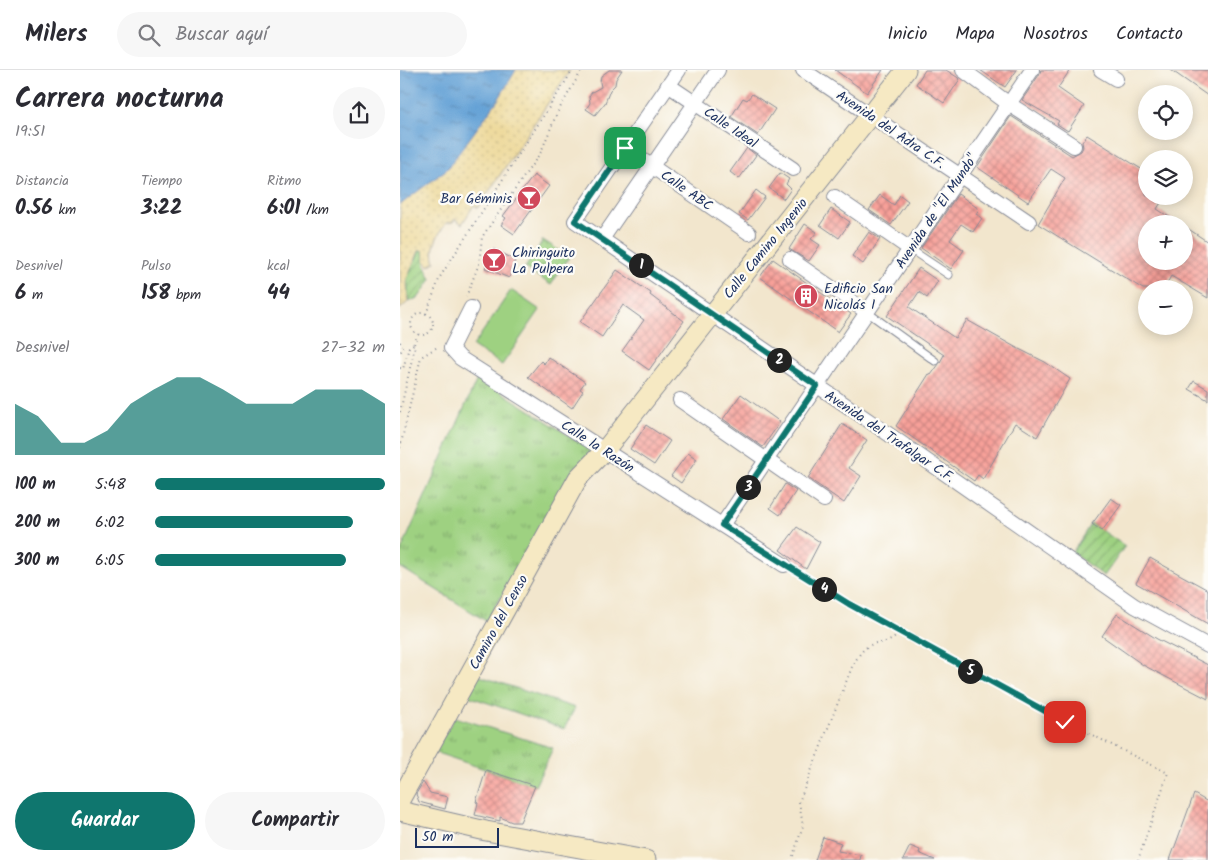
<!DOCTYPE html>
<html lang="es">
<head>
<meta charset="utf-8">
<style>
	:root { --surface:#fff; --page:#f7f7f7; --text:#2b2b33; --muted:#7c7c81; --line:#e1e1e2; --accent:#0f766e }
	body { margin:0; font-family:Kalam,sans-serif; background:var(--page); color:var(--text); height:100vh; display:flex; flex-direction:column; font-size:19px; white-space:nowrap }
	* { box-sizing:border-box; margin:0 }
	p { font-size:16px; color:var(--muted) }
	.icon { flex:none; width:28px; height:28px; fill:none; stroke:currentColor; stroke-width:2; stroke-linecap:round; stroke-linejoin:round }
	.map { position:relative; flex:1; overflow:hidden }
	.panel { display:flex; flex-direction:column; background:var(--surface); width:400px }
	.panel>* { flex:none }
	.controls { position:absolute; left:738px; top:15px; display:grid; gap:10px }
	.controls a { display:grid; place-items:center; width:55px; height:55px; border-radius:50%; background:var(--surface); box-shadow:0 2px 12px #0003; font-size:25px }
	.scale { position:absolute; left:15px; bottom:12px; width:84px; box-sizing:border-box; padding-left:5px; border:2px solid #1b2f5e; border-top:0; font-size:14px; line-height:18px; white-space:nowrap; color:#1b2f5e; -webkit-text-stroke:4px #fdfcf7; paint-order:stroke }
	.pin { position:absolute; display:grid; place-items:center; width:42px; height:42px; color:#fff; margin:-21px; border-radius:10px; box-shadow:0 2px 8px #0006 }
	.km { position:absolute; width:25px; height:25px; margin:-12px; border-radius:50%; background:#222; color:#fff; font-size:14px; line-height:25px; text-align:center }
	.round { display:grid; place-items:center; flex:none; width:52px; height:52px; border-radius:26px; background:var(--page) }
	.overview { display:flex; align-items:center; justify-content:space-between; height:85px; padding:0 15px }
	h1 { font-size:28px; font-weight:700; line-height:38px }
	.figures { display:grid; grid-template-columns:repeat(3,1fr); gap:8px; height:85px; padding:5px 15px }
	.figures div { display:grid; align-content:center }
	.figures b { font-size:21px; font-weight:700 }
	.figures small { font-size:14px; font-weight:400 }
	.figures p { font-size:14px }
	.chart { height:140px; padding:10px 15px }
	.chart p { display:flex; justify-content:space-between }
	.chart svg { width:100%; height:90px; margin-top:5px; fill:var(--accent); opacity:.7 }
	.button { display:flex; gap:10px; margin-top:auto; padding:10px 15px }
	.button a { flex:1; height:58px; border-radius:30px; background:var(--accent); color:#fff; font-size:20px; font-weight:700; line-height:58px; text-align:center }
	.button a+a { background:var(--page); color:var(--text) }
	ul { padding:0 15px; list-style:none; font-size:16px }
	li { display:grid; grid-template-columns:80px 60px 1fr; align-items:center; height:38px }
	li i { height:12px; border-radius:6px; background:var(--accent) }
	header { display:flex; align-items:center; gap:30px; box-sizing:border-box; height:70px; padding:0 25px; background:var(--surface); border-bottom:1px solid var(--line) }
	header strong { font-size:24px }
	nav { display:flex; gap:28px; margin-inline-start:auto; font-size:18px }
	.search { width:350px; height:45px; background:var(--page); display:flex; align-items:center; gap:12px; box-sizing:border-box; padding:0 18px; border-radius:28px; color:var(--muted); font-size:19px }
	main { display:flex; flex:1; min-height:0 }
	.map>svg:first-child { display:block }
	.grass { fill:url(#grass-tufts); stroke:#5c8070 }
	.sand { fill:url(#sand-dots); stroke:#84847e }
	.park { fill:url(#park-crowns); stroke:#5c8070 }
	.garden { fill:url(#garden-furrows); stroke:#5c8070 }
	.pitch { fill:#9ed181; stroke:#5c8070 }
	.water { fill:url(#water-ripples); stroke:#40689a }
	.building { fill:url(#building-cross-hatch) }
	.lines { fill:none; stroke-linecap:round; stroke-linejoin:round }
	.lane-casing { stroke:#868a96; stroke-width:9 }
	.street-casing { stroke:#868a96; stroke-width:16 }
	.secondary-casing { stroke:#868a96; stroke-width:21 }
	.path { stroke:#868a96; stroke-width:2; stroke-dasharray:1 4; stroke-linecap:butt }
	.lane { stroke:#fff; stroke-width:7 }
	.street { stroke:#fff; stroke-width:14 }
	.secondary { stroke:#f6e9c3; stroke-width:19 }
	.route-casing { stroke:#fff; stroke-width:10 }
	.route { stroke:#0f766e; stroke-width:6 }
	.labels { text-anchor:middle; stroke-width:4.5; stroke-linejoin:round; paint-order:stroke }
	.street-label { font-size:14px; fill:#1b2f5e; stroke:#fdfcf7 }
	.poi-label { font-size:14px; fill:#1b2f5e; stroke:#fdfcf7; text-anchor:start }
</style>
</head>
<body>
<header>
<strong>Milers</strong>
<div class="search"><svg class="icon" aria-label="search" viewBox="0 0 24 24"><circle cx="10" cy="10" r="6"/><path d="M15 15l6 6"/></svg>Buscar aquí</div>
<nav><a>Inicio</a><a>Mapa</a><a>Nosotros</a><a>Contacto</a></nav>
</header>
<main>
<section class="panel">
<div class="overview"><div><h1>Carrera nocturna</h1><p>19:51</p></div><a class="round"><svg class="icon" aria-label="share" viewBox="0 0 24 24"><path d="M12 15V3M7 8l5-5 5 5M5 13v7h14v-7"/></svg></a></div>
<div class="figures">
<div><p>Distancia</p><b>0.56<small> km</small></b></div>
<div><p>Tiempo</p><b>3:22</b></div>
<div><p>Ritmo</p><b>6:01<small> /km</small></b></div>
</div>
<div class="figures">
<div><p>Desnivel</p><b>6<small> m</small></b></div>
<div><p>Pulso</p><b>158<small> bpm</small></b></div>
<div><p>kcal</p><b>44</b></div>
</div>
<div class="chart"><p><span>Desnivel</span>27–32 m</p>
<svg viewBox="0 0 160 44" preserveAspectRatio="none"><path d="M0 44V19L10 25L20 38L30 38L40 32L50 19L60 12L70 6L80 6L90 12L100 19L110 19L120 19L130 12L140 12L150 12L160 19V44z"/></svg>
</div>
<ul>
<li><b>100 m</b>5:48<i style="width:100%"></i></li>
<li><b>200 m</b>6:02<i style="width:86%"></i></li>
<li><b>300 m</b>6:05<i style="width:83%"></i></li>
</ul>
<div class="button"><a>Guardar</a><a>Compartir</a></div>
</section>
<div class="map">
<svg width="808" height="790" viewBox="0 0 808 790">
	<defs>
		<pattern id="grass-tufts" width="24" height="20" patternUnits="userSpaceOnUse" patternTransform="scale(1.25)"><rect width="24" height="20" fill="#9ed181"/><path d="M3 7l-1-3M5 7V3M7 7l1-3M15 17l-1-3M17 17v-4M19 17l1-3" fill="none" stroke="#80aa6d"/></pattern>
		<pattern id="sand-dots" width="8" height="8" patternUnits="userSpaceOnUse" patternTransform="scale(1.25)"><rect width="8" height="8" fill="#eeda9e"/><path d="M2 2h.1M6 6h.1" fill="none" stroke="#ccbb8a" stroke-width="1.8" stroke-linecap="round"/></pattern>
		<pattern id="park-crowns" width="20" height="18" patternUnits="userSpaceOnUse" patternTransform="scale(1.25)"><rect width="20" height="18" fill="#9ed181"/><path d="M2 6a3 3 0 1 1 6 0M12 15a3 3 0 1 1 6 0" fill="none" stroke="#80aa6d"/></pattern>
		<pattern id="garden-furrows" width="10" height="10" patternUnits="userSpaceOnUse" patternTransform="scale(1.25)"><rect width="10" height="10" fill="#9ed181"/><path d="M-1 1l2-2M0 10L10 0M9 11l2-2" fill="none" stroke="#80aa6d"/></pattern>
		<pattern id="water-ripples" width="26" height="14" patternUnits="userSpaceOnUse" patternTransform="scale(1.25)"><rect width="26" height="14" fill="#64a1d6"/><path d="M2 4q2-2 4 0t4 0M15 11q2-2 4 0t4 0" fill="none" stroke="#5284b1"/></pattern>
		<pattern id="building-cross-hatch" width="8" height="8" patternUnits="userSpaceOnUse" patternTransform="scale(1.25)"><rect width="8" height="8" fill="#f8a099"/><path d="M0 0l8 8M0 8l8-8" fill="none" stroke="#c88380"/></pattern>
	</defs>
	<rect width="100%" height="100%" fill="#fdfcf7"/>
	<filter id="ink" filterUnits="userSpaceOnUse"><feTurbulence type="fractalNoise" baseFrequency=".02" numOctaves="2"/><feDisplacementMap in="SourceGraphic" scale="10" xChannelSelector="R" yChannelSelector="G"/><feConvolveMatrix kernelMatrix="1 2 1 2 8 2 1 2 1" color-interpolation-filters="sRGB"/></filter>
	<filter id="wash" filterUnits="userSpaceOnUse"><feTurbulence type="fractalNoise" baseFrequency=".0096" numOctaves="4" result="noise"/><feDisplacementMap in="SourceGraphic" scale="20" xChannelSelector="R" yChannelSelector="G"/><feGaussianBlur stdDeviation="1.12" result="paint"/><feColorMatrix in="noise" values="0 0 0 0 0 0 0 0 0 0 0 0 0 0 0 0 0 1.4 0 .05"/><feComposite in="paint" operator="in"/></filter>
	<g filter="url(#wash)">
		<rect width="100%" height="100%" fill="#f2e6cd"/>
		<g class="grass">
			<polygon points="78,307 193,381 175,405 86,551 0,497 0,483"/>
			<polygon points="77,605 175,638 164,659 65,625"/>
			<polygon points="55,647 153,678 135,716 34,682"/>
		</g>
		<path class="sand" d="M97,0H170L78,138L74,135L62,154L55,149L53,152L46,153C38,165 30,177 35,192L29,196L24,190L23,181L20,180L19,181L7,209L8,232L0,239V122Z"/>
		<polygon class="park" points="143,170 169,187 151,215 125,198"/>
		<g class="garden">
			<polygon points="20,180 23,181 25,196 31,209 19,227 9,232 7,209"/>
			<polygon points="691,453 725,476 704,506 672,483"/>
		</g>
		<polygon class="pitch" points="111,220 140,240 102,295 73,276"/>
		<polygon class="water" points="0,0 116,0 98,30 47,99 0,135"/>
		<g id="blocks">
			<g class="building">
				<polygon points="209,0 222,0 216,9 215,15 210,20 205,33 195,45 186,39 190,33 189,26 192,22 201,17 200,12 201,6"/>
				<polygon points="435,0 483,0 467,23"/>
				<polygon points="525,0 546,0 560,9 544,33 516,14"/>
				<polygon points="580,0 617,0 605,17"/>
				<polygon points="641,0 670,0 658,18 684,36 668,61 657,54 659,51 622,30 639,5"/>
				<polygon points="771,0 808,0 808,26"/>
				<polygon points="352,24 375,39 358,65 331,47 343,28 347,30"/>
				<polygon points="611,46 672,86 681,81 683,77 682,72 687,65 746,102 746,126 765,126 757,139 780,154 746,154 746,191 784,191 784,156 808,172 808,228 771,206 764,219 743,219 638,154 665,108 651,99 628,132 577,97"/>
				<polygon points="347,78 356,85 339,109 330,102"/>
				<polygon points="380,103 389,109 386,114 391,119 384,129 369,118"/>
				<polygon points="134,105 149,116 114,164 101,155 106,148 103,146"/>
				<polygon points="356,120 365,127 348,150 339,144"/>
				<polygon points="558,124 579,139 576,144 582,148 573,162 561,154 550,170 564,180 551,199 521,178"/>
				<polygon points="480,125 494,135 500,125 508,131 491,155 469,140"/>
				<polygon points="431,139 450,152 439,168 420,155"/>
				<polygon points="405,154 417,162 411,169 420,175 409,191 389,179"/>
				<polygon points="469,162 480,169 463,194 452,186"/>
				<polygon points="94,179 115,190 109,208 85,198"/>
				<polygon points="373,189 451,244 438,262 360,207"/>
				<polygon points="519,198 538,211 527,228 519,222 509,237 555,268 567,250 615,277 645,292 670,309 637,367 615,353 583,409 578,405 574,411 496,356 529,304 531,305 539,294 544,285 487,246"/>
				<polygon points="217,200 251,223 250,225 284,251 249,300 222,281 244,250 223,235 202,267 180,252"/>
				<polygon points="148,287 185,312 180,319 183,321 172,338 128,307 141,291 144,294"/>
				<polygon points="794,311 808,319 808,330 789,319"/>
				<polygon points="341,324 380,352 363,377 323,349"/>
				<polygon points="442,354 467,370 449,398 461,406 444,433 408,408"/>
				<polygon points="246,355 270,371 254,395 230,379"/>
				<polygon points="288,383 297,389 281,413 271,406"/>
				<polygon points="385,414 396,421 380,445 370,438"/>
				<polygon points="711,428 721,435 702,461 692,454"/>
				<polygon points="397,457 420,472 406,499 380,480"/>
				<polygon points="750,488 808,520 808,554 736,513"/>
				<polygon points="717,544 757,569 808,595 808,629 743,595 702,566"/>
				<polygon points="86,700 135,716 120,752 112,752 100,747 100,751 75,745 78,733 76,732"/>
				<polygon points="23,712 30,723 48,727 45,739 19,732 16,724"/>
				<polygon points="794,724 808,732 808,790 770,790"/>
				<polygon points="423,767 441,773 438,781 461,785 460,790 415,790"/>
				<polygon points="510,776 520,780 519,783 535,790 503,790"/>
			</g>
		</g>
	</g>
	<g filter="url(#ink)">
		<use href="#blocks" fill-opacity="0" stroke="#868a96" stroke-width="1"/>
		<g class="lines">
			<g class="lane-casing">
				<g id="lane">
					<polyline points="510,179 549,205"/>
					<polyline points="467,242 535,291"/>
				</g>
			</g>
			<g class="street-casing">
				<g id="street">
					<polyline points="279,0 175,151 484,361 735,536 808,576"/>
					<polyline points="403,0 629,152"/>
					<polyline points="563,0 609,34 674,76"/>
					<polyline points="701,0 716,9"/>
					<polyline points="268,15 393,99"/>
					<polyline points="225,78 349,163"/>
					<polyline points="435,127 510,179"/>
					<polyline points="202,169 318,0"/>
					<polyline points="390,189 467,242"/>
					<polyline points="71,238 51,278 60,288 384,495"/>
					<polyline points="280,330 424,430"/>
					<polyline points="322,455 632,0"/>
				</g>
			</g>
			<g class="secondary-casing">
				<g id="secondary">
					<polyline points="0,730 178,408 205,380 506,0"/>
					<polyline points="0,741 86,761 246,790"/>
				</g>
			</g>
			<g class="path">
				<polyline points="66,227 79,194 82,167 141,82 157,43 182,0"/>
				<circle cx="22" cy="254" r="11"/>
				<polyline points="26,244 40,207 173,0"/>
				<polyline points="0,272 3,276 0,284"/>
				<polyline points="0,298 3,299 9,277 14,274"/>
				<polyline points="0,342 15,276 14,274 18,264"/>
				<polyline points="0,378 21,287 39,276"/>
				<path d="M395,502C516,575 641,640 768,703L738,790"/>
				<path d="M393,786L403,756L399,732L452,597C456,590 460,582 467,577C480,568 487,578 500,562"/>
			</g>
			<use href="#lane" class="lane"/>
			<use href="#street" class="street"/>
			<use href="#secondary" class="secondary"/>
		</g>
	</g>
	<g class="lines" filter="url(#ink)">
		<g class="route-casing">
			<polyline id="route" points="225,78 175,151 417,316 322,455 449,534 665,652"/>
		</g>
		<use href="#route" class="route"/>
	</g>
	<defs>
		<g id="bar-disc" transform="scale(1.25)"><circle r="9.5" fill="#d1495b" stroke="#fdfcf7"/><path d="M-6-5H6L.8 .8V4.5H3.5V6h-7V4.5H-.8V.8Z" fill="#fff"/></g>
		<g id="building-disc" transform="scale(1.25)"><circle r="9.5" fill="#d1495b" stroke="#fdfcf7"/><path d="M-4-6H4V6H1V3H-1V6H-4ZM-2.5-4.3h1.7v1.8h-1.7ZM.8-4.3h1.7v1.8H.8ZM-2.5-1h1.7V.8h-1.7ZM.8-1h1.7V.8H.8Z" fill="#fff"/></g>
	</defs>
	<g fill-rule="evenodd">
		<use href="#bar-disc" x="129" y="128"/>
		<use href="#bar-disc" x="94" y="190"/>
		<use href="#building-disc" x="406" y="226"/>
	</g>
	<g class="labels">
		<g class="street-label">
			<text transform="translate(331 57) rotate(34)" y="5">Calle Ideal</text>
			<text transform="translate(491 59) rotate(34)" y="5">Avenida del Adra C.F.</text>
			<text transform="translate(287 120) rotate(35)" y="5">Calle ABC</text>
			<text transform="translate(536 141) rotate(-56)" y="5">Avenida de "El Mundo"</text>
			<text transform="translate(365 178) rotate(-51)" y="5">Calle Camino Ingenio</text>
			<text transform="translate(490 366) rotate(34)" y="5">Avenida del Trafalgar C.F.</text>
			<text transform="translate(198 376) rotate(33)" y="5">Calle la Razón</text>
			<text transform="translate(98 552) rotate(-61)" y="5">Camino del Censo</text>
		</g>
		<g class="poi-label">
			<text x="112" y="133" text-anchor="end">Bar Géminis</text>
			<text x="112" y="187">Chiringuito<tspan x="112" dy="16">La Pulpera</tspan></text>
			<text x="424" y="223">Edificio San<tspan x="424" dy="16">Nicolás I</tspan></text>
		</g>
	</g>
</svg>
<div class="controls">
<a><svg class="icon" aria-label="locate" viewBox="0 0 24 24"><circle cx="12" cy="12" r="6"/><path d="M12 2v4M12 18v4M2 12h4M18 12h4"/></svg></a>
<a><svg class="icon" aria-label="layers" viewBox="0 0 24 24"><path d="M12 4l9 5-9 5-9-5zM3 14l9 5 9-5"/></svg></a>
<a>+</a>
<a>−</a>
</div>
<div class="scale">50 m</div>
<div class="pin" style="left:225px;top:78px;background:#1e9e55"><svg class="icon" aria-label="arrive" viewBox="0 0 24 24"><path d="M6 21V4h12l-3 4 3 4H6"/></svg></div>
<div class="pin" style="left:665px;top:652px;background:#d93025"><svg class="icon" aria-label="check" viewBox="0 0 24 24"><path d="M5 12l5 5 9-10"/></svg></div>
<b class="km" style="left:241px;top:195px">1</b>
<b class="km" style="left:379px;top:290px">2</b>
<b class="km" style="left:348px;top:417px">3</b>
<b class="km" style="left:424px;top:519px">4</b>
<b class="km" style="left:570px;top:601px">5</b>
</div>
</main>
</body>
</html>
